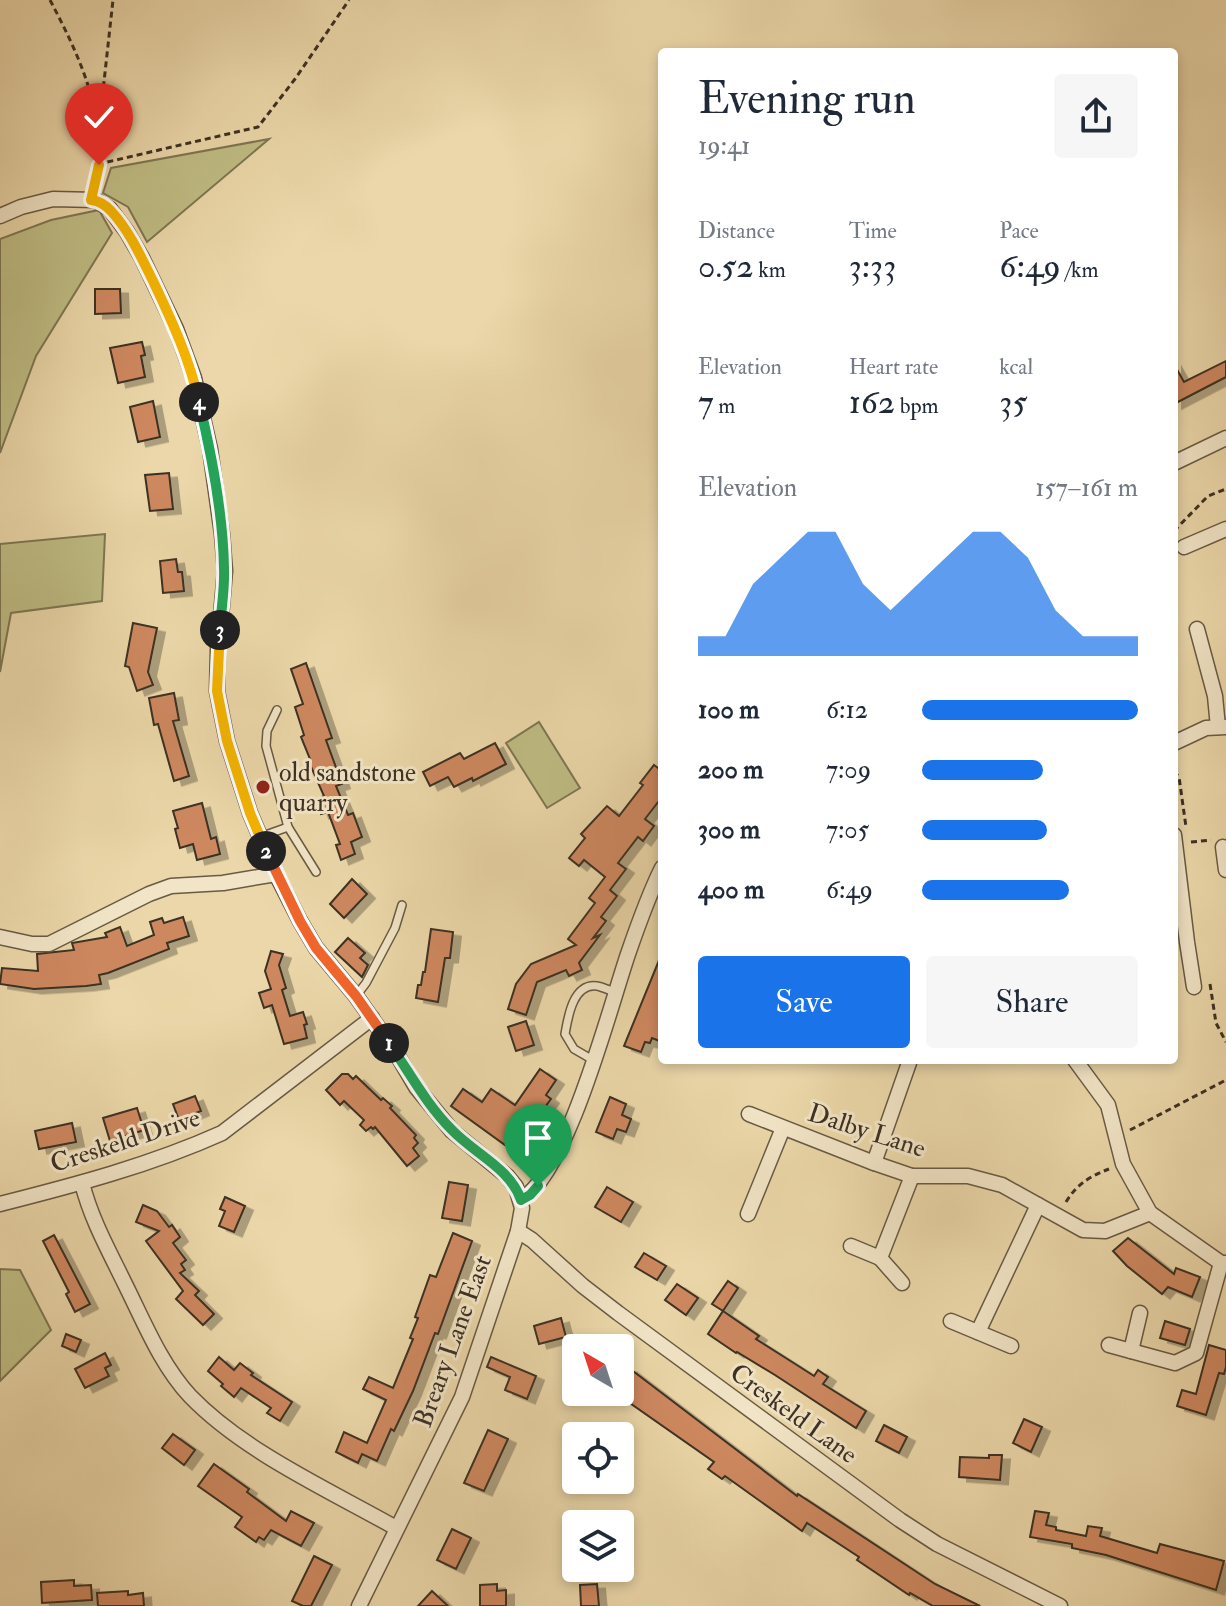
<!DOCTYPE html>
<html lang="en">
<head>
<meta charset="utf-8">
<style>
	:root { --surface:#fff; --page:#f6f6f7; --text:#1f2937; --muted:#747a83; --accent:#1a73e8 }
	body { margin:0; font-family:"IM FELL Double Pica",serif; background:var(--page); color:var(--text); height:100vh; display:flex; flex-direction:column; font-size:30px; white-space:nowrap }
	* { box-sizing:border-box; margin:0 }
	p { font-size:26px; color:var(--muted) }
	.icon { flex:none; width:44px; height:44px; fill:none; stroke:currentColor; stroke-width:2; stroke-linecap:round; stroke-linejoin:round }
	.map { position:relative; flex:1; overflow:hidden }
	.panel { position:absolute; left:658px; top:48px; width:520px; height:1016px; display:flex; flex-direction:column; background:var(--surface); border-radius:8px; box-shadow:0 4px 12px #0003 }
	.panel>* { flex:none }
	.needle { width:52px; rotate:321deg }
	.fabs { position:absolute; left:562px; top:1334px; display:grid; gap:16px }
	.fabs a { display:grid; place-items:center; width:72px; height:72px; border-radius:8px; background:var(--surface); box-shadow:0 4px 12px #0003; font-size:40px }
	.pin { position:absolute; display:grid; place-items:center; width:68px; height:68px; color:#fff; margin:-82px -34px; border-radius:50% 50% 50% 0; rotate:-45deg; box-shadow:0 0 8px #0007 }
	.pin .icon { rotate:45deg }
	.km { position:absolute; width:40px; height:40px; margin:-20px; border-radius:50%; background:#222; color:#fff; font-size:22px; line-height:40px; text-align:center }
	.round { display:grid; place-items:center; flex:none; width:84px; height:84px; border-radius:8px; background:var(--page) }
	.head { display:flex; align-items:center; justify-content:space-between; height:136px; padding:0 40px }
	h1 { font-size:44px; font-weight:600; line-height:60px }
	.metrics { display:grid; grid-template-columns:repeat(3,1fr); gap:12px; height:136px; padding:8px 40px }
	.metrics div { display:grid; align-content:center }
	.metrics b { font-size:34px; font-weight:600 }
	.metrics small { font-size:22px; font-weight:400 }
	.metrics p { font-size:22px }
	.chart { height:224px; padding:16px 40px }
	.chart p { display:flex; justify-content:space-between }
	.chart svg { width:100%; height:144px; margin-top:8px; fill:var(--accent); opacity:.7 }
	.action { display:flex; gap:16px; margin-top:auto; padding:16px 40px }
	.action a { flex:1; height:92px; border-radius:8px; background:var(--accent); color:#fff; font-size:32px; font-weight:600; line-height:92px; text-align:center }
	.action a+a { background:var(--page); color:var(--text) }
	ul { padding:0 40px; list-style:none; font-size:26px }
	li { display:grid; grid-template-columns:128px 96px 1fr; align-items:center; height:60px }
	li i { height:20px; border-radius:10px; background:var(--accent) }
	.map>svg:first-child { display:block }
	.green { fill:#bfbc83; stroke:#7e7653; stroke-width:2 }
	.building { fill:#ce8860; stroke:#3c3023; stroke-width:2; filter:url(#shadow) }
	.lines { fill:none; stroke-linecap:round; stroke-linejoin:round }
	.lane-casing { stroke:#685a44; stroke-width:10 }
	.street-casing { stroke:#685a44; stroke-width:17 }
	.path { stroke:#3c3023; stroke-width:3; stroke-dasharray:6 4; stroke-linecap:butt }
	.lane { stroke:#f2e5c7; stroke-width:7 }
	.street { stroke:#f2e5c7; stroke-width:14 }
	.split-1-casing { stroke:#fff; stroke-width:16 }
	.split-2-casing { stroke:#fff; stroke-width:16 }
	.split-3-casing { stroke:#fff; stroke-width:16 }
	.split-4-casing { stroke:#fff; stroke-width:16 }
	.split-5-casing { stroke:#fff; stroke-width:16 }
	.split-1 { stroke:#22a559; stroke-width:10 }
	.split-2 { stroke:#f0652b; stroke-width:10 }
	.split-3 { stroke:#f5b400; stroke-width:10 }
	.split-4 { stroke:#22a559; stroke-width:10 }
	.split-5 { stroke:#f5b400; stroke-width:10 }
	.poi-dot { fill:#8f2418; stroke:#f2e5c7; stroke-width:3 }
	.labels { text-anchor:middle; stroke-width:6; stroke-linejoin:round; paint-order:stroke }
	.poi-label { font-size:26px; fill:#3c3023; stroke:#f2e5c7; text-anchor:start }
	.street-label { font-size:26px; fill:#3c3023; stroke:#f2e5c7 }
</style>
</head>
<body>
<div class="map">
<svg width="1226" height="1606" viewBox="0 0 1226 1606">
	<defs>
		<filter id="shadow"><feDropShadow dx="8" dy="4.5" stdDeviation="0" flood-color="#0004"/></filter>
	</defs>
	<rect width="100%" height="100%" fill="#ebd7a9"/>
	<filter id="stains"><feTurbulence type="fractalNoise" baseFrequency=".0025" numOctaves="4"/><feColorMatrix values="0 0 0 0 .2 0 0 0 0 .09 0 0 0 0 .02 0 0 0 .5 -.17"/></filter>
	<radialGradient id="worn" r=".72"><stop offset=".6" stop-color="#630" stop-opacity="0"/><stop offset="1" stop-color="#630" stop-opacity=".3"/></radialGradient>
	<g class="green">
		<polygon points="269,139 147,242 128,207 103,193 111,168"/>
		<polygon points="99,210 112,233 36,356 0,453 0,239 51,220"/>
		<polygon points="105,534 102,601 11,613 0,672 0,544"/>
		<polygon points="539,722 580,788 547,808 506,743"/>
		<polygon points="0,1269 20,1270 51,1330 0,1381"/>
	</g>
	<g class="building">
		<polygon points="95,289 120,289 121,313 95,314"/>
		<polygon points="142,342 145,355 141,356 145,377 118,383 110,348"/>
		<polygon points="1226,361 1226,377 1174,404 1174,364 1184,382"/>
		<polygon points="153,401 160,437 138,442 130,407"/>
		<polygon points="169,473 173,509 150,511 145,475"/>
		<polygon points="176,559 178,572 182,572 184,591 163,593 160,561"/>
		<polygon points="133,623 157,628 148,672 153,685 137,691 129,667 125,666"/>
		<polygon points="306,663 332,738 326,740 342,784 336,786 348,815 353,813 362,837 351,842 355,854 341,860 336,845 340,844 328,812 321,814 316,800 324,796 308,760 310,759 301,737 304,735 295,707 303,704 291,669"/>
		<polygon points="174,693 179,720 173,721 189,776 174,781 158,724 154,725 149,698"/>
		<polygon points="495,743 506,764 473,781 472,778 454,787 448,777 430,786 423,772 460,753 464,759"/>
		<polygon points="654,765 662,771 662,797 645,819 654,826 643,841 638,837 618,863 626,869 610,890 617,896 601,917 606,921 593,938 600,935 579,963 582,970 569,976 566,970 537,982 526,1015 508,1009 516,984 531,964 576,945 568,939 595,903 589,898 605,877 584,860 579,866 569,858 585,838 581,834 607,806 619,816 643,785 640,783"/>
		<polygon points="202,803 211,839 216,837 220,854 197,860 193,844 180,848 175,829 178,828 173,811"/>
		<polygon points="352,879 367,894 344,918 330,904"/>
		<polygon points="183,917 189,936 167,943 169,949 108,973 99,975 101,984 86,986 34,989 0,984 2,968 38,971 37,954 74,950 72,943 107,937 105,933 120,927 127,946 154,935 150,922 162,918 164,923"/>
		<polygon points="431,929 453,932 450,958 445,958 438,1002 416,998 418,985 421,985 423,972 425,972"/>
		<polygon points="348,938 365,953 360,958 368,965 362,977 335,952"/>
		<polygon points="271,951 283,954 279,965 286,988 282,990 290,1016 303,1012 307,1024 304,1025 307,1038 284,1044 272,1005 264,1008 259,993 271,989 265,971"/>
		<polygon points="662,953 662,1042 652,1038 650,1043 645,1042 641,1052 624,1046"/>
		<polygon points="526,1021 534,1045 516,1051 508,1027"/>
		<polygon points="540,1069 556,1080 546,1095 551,1099 539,1115 531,1109 505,1145 451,1106 463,1089 482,1102 491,1089 515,1105"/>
		<polygon points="342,1074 348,1074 353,1079 356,1076 381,1100 383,1098 392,1106 390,1108 416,1135 414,1138 418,1143 413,1148 419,1156 407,1166 375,1127 373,1129 371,1127 366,1131 360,1125 364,1120 344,1101 340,1105 326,1090"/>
		<polygon points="195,1096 201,1111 179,1120 173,1104"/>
		<polygon points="610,1097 626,1104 622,1115 631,1119 626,1132 617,1129 613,1139 596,1132"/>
		<polygon points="137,1108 144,1130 110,1141 103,1118"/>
		<polygon points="72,1123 76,1142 39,1149 35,1131"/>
		<polygon points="449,1182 468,1185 462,1221 442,1218"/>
		<polygon points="607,1187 633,1202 621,1222 595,1207"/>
		<polygon points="225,1197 245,1206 234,1232 219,1226 225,1211 220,1209"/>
		<polygon points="143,1205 157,1211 169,1227 172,1225 180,1237 173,1243 186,1260 181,1264 185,1270 180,1273 199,1291 195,1295 214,1314 203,1325 176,1299 183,1291 146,1241 159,1231 136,1222"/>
		<polygon points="453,1233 472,1241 438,1334 435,1333 413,1391 394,1431 391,1429 377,1461 362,1454 358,1463 336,1452 344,1432 367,1443 386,1400 363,1389 369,1377 393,1388 413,1339 410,1338 418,1318 415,1317 430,1275 436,1277"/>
		<polygon points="54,1235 90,1304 75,1312 66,1294 69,1292 43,1241"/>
		<polygon points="1128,1238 1174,1274 1176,1268 1200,1277 1192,1297 1168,1287 1162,1294 1127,1266 1113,1251"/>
		<polygon points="644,1253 666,1266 657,1280 635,1267"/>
		<polygon points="728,1281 738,1288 723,1311 712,1304"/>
		<polygon points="677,1284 698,1298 686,1315 665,1300"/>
		<polygon points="723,1311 759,1336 756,1339 800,1367 814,1376 818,1370 828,1377 823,1384 866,1411 856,1428 775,1375 737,1352 736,1353 708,1334"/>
		<polygon points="561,1318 566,1337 539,1344 534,1326"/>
		<polygon points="1165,1321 1190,1329 1185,1345 1160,1338"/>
		<polygon points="66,1334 81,1340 76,1352 62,1346"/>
		<polygon points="1209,1345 1226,1350 1226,1367 1224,1374 1219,1373 1206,1415 1177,1406 1182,1390 1196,1394"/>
		<polygon points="105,1353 111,1365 105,1368 109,1376 85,1388 75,1369"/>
		<polygon points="219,1357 234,1370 240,1363 253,1373 251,1375 292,1402 280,1421 267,1413 271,1408 241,1388 234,1397 221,1386 223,1384 208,1371"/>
		<polygon points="491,1357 536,1376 527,1399 505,1390 510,1377 487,1367"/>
		<polygon points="629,1368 797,1496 798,1494 935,1584 980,1606 933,1606 910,1593 909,1595 857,1560 859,1557 807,1523 802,1531 725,1476 722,1479 708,1469 714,1462 627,1401 632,1395 620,1386 620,1380"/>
		<polygon points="1024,1419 1042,1427 1031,1452 1013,1443"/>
		<polygon points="884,1425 907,1437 899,1453 876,1441"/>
		<polygon points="488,1430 508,1439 484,1491 464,1483"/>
		<polygon points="173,1434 195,1450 184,1465 162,1448"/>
		<polygon points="989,1455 1002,1455 1000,1480 959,1477 960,1457 989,1458"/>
		<polygon points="214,1464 249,1489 247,1492 286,1521 291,1511 314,1523 301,1546 271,1530 264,1540 259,1537 256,1542 235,1527 242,1517 198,1486"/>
		<polygon points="1035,1511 1049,1513 1046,1525 1056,1527 1056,1530 1086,1536 1088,1526 1102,1528 1100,1536 1157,1553 1160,1544 1224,1561 1216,1590 1106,1555 1072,1548 1072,1544 1030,1537"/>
		<polygon points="452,1529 471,1538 456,1569 437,1560"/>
		<polygon points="314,1556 332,1565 311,1606 303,1606 292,1601"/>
		<polygon points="74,1580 74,1586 91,1585 92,1600 42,1603 41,1582"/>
		<polygon points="497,1584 497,1591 506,1590 506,1606 480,1606 480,1585"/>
		<polygon points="597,1584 599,1606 581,1606 580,1585"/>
		<polygon points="128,1591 128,1595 143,1593 144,1606 98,1606 97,1593"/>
		<polygon points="432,1591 448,1606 418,1606"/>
	</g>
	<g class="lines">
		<g class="lane-casing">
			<g id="lane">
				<polyline points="277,710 267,731 266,746 288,827 316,872"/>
				<polyline points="260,837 288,827"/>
				<polyline points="356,996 366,983 395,928 402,905"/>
				<path d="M593,1060L574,1049L565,1034C568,1017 573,983 597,986C603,987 610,991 616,992"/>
			</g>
		</g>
		<g class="street-casing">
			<g id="street">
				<polyline points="0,216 21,207 53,199 95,200 110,209 127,232 142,258 176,329 194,378 210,449 222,534 225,571 218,650 217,691 227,741 250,813 276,874 300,921 316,948 356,996 396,1053 416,1087 452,1131 507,1176 516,1187 522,1208 518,1231 462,1397 359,1606"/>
				<polyline points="1174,463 1226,438"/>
				<polyline points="1184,547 1226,529"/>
				<polyline points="1197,629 1215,696 1218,727"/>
				<polyline points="1174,743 1206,728 1226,727"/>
				<polyline points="1174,835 1187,942 1194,987"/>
				<polyline points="1223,847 1226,870"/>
				<polyline points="0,937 32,944 49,944 149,894 171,886 223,883 276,874"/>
				<polyline points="1075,1060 1108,1105 1123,1164 1150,1213 1221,1263 1226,1263"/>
				<polyline points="749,1114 874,1163 912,1176 968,1176 1002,1185 1083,1230 1105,1231 1150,1213"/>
				<polyline points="874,1163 910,1060"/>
				<path d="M82,1183C91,1219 109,1251 125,1284C144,1322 161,1365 190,1396C244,1452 329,1490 396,1528"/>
				<path d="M521,1200C568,1171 609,1010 628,954C638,925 648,896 662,868"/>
				<path d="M0,1204C75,1185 151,1165 222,1133L372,1018"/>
				<polyline points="748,1214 783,1128"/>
				<polyline points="518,1231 532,1240 583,1286 618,1313 900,1520 937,1544 1060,1606"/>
				<polyline points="851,1246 880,1258 912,1176"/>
				<polyline points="880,1258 902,1283"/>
				<polyline points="951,1321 1011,1346"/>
				<polyline points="978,1332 1038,1205"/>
				<polyline points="1109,1345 1175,1363 1196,1353 1221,1263"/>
				<polyline points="1131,1351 1140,1313"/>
			</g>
		</g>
		<g class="path">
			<path d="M50,0C80,57 109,118 95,184"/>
			<polyline points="99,127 113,0"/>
			<polyline points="98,188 103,163 258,127 295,79 349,0"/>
			<polyline points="1174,531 1208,496 1226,489"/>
			<polyline points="1174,771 1179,777 1186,827"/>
			<polyline points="1191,842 1211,840"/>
			<polyline points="1210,984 1216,1023 1226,1042"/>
			<polyline points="1130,1130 1226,1080"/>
			<path d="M1066,1202C1076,1185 1090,1176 1109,1169"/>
		</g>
		<use href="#lane" class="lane"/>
		<use href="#street" class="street"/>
	</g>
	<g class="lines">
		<g class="split-1-casing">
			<path id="split-1" d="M389,1043C410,1073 426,1104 452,1130C475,1154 510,1168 521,1200L530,1195L538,1186"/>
		</g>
		<g class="split-2-casing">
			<polyline id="split-2" points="266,851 300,921 316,948 356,996 389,1043"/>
		</g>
		<g class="split-3-casing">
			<polyline id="split-3" points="220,630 217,691 227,741 250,813 266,851"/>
		</g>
		<g class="split-4-casing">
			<path id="split-4" d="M199,402C212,456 223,512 224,568C225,588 221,609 220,630"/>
		</g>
		<g class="split-5-casing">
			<path id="split-5" d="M99,165L91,200C99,201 107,206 112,212C130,232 141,257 153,281C172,321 190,360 199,402"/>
		</g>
		<use href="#split-1" class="split-1"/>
		<use href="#split-2" class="split-2"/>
		<use href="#split-3" class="split-3"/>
		<use href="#split-4" class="split-4"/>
		<use href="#split-5" class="split-5"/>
	</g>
	<circle class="poi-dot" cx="263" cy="787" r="8"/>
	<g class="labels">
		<g class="poi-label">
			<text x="279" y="781">old sandstone<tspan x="279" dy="30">quarry</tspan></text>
		</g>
		<g class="street-label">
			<text transform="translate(867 1130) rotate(18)" y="9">Dalby Lane</text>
			<text transform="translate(125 1140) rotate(-18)" y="9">Creskeld Drive</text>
			<text transform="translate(452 1341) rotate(-70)" y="9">Breary Lane East</text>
			<text transform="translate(794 1413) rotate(36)" y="9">Creskeld Lane</text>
		</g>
	</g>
	<rect width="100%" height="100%" filter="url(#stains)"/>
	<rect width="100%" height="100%" fill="url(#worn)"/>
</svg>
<div class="fabs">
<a><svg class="needle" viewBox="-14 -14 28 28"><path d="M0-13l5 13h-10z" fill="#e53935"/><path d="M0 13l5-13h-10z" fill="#747a83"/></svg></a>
<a><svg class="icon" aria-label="locate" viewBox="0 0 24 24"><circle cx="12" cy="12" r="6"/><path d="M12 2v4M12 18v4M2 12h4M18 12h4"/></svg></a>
<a><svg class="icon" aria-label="layers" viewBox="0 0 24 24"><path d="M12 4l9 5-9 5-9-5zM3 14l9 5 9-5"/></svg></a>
</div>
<div class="pin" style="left:538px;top:1186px;background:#1e9e55"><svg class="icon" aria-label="arrive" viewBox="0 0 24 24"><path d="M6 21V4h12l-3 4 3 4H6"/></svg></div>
<div class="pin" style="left:99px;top:165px;background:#d93025"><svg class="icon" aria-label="check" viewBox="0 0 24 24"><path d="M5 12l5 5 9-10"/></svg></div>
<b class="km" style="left:389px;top:1043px">1</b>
<b class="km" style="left:266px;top:851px">2</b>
<b class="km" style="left:220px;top:630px">3</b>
<b class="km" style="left:199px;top:402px">4</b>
<section class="panel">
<div class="head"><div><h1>Evening run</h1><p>19:41</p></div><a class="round"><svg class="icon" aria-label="share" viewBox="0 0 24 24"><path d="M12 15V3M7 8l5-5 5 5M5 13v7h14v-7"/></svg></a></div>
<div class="metrics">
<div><p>Distance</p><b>0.52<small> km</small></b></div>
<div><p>Time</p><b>3:33</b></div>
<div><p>Pace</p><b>6:49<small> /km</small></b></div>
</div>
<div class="metrics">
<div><p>Elevation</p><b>7<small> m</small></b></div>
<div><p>Heart rate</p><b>162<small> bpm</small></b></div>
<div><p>kcal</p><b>35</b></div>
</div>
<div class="chart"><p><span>Elevation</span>157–161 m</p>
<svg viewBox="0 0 160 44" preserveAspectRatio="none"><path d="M0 44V38L10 38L20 22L30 14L40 6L50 6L60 22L70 30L80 22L90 14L100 6L110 6L120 14L130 30L140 38L150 38L160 38V44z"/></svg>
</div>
<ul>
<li><b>100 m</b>6:12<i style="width:100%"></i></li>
<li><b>200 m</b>7:09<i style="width:56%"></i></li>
<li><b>300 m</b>7:05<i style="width:58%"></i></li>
<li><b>400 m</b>6:49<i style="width:68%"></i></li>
</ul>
<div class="action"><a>Save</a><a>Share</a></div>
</section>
</div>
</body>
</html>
